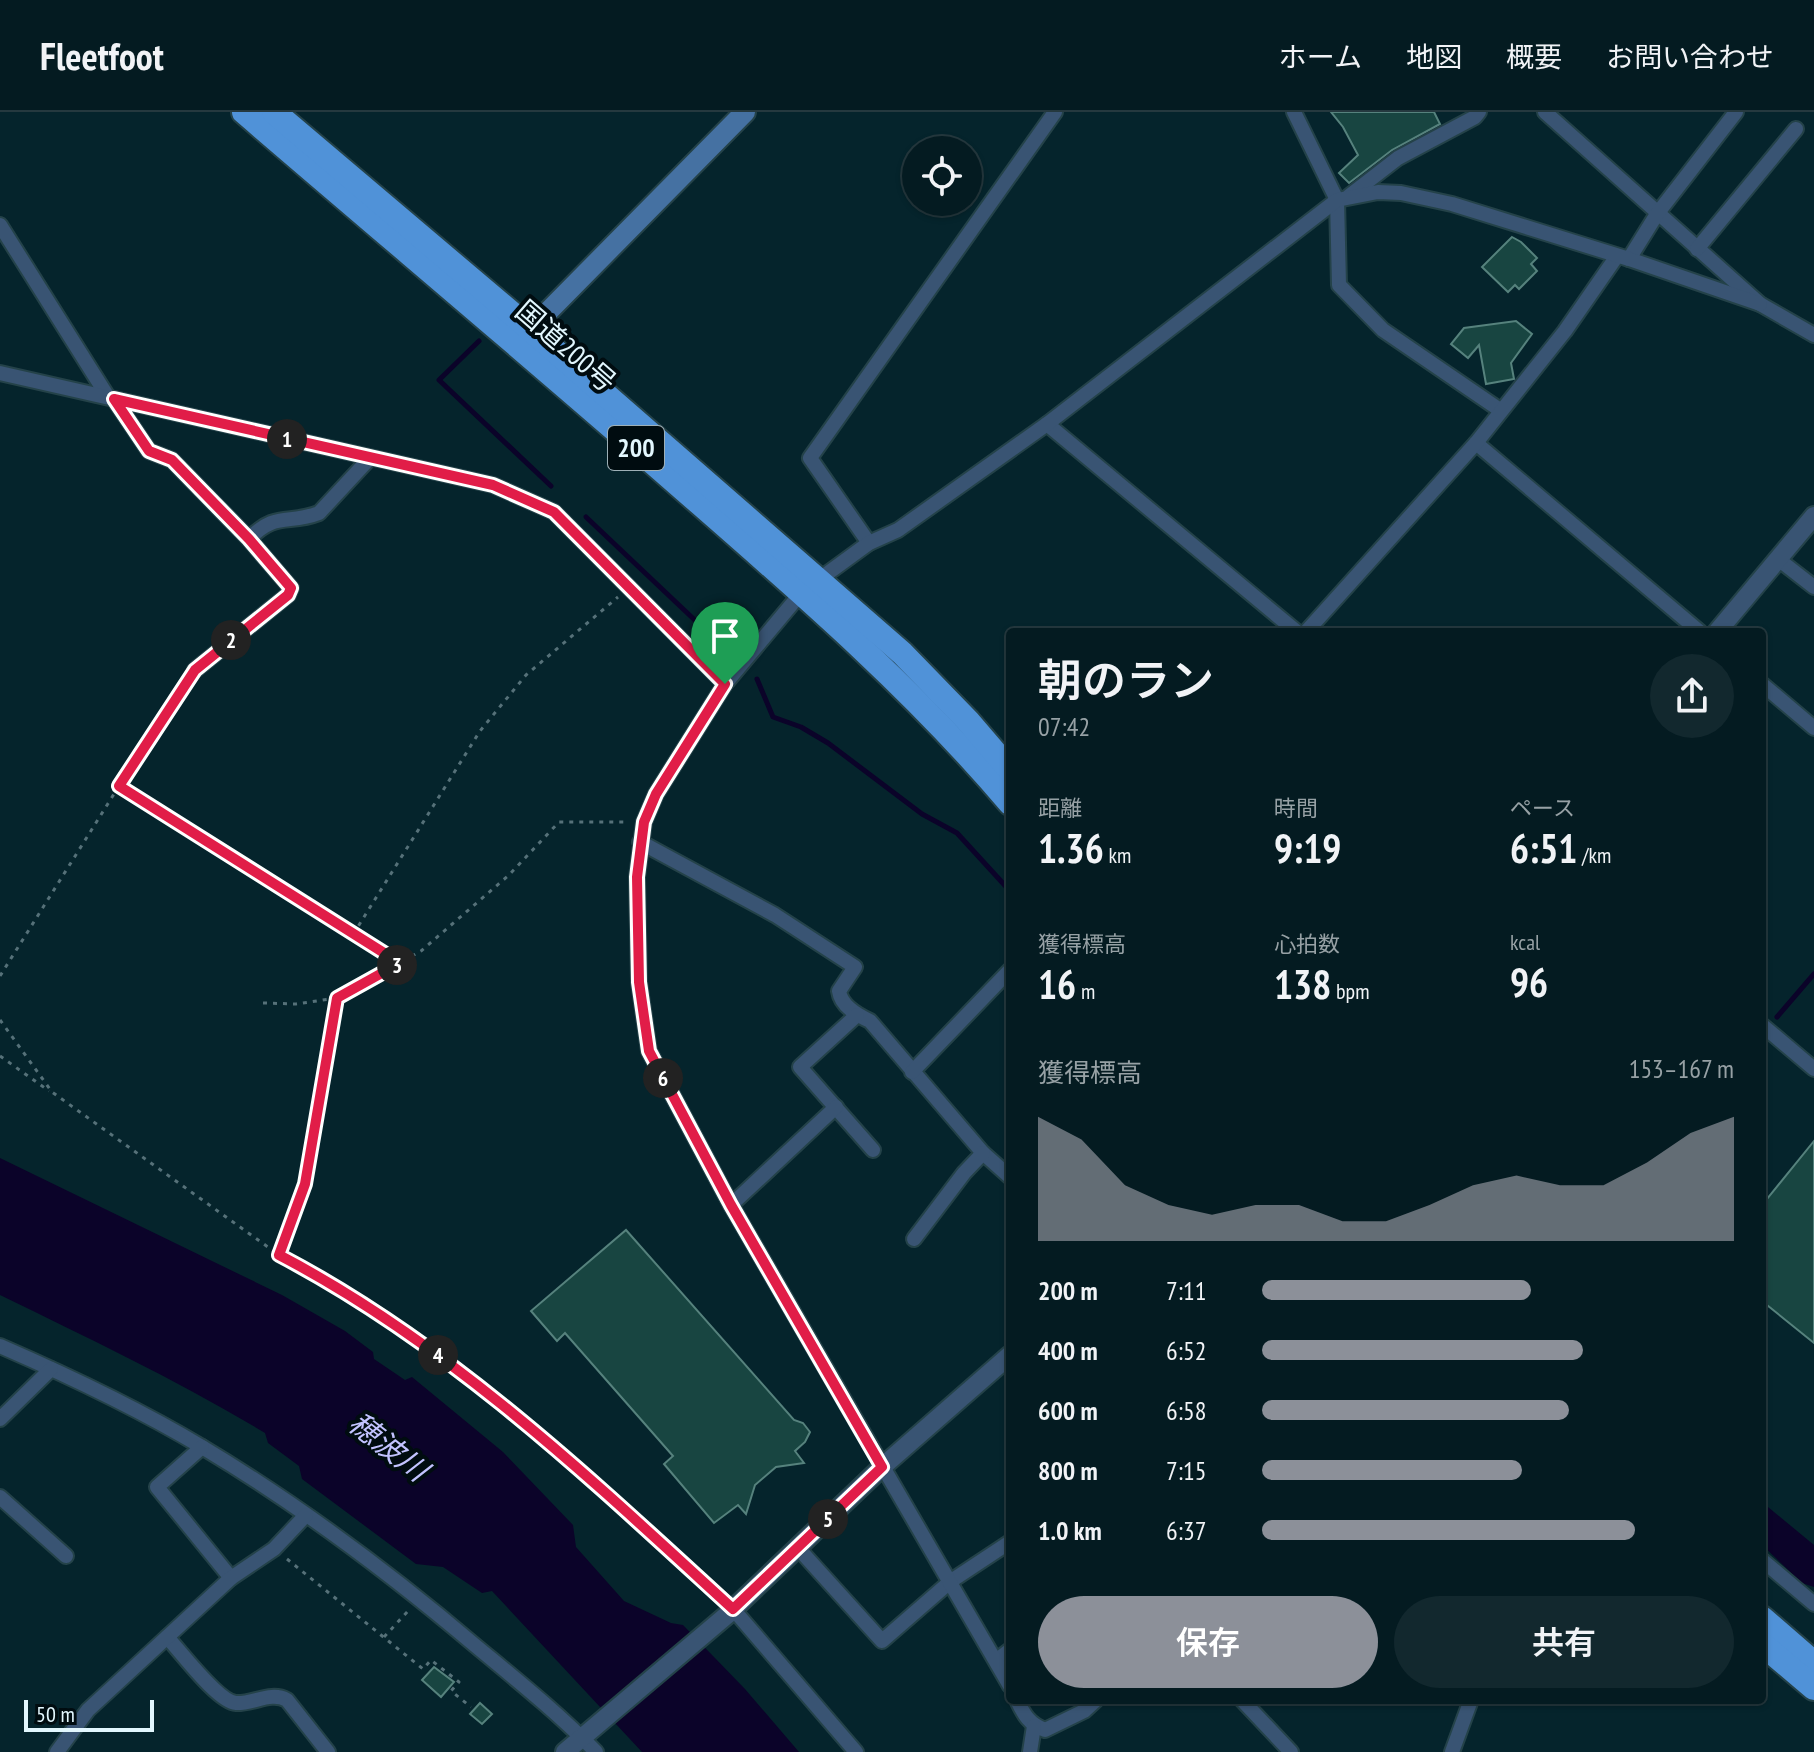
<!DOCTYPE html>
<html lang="ja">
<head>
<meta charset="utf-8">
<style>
	:root { --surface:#041b21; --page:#12282e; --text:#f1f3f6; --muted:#97a1a5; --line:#25393f; --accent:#8c9099 }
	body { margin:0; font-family:"PT Sans Narrow","Noto Sans JP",sans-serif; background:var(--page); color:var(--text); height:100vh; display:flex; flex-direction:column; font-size:30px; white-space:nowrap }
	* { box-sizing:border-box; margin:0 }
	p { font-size:26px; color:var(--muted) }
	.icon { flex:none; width:44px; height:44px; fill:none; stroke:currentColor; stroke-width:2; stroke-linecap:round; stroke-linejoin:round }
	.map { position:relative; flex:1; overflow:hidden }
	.details { position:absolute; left:1006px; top:516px; width:760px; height:1076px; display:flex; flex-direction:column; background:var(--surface); border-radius:8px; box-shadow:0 2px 6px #0004,0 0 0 2px var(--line) }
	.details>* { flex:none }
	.buttons { position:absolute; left:902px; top:24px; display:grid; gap:16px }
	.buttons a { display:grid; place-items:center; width:80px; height:80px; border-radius:50%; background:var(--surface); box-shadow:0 2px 6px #0004,0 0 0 2px var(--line); font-size:40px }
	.scale { position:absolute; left:24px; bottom:20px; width:130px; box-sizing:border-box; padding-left:8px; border:4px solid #e2f7fe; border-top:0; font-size:22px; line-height:28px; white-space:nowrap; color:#e2f7fe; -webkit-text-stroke:6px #000c10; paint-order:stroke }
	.pin { position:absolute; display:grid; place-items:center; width:68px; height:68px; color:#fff; margin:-82px -34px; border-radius:50% 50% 50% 0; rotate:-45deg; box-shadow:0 0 8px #0007 }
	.pin .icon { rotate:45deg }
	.km { position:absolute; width:40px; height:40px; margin:-20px; border-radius:50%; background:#222; color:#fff; font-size:22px; line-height:40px; text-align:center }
	.round { display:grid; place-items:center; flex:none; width:84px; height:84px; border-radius:42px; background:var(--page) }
	.head { display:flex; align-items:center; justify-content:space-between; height:136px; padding:0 32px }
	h1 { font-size:44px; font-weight:600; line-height:60px }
	.figures { display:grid; grid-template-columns:repeat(3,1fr); gap:12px; height:136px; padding:8px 32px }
	.figures div { display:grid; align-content:center }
	.figures b { font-size:40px; font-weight:600 }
	.figures small { font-size:22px; font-weight:400 }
	.figures p { font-size:22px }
	.chart { height:224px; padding:16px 32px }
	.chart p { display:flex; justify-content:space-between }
	.chart svg { width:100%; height:144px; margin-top:8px; fill:var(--accent); opacity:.7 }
	.action { display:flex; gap:16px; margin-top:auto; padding:16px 32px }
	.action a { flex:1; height:92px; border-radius:48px; background:var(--accent); color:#fff; font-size:32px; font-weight:600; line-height:92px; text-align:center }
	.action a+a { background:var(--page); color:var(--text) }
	ul { padding:0 32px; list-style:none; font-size:26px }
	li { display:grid; grid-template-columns:128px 96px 1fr; align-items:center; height:60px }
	li i { height:20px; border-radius:10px; background:var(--accent) }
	header { display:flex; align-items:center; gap:48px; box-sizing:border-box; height:112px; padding:0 40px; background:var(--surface); border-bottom:2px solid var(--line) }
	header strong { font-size:38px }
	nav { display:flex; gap:44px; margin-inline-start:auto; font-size:28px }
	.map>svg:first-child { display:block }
	.water { fill:#0b0329 }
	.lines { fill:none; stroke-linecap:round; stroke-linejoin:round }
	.stream { stroke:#0b0329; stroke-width:5 }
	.building { fill:#184541; stroke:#56827d; stroke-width:2 }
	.minor-casing { stroke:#244249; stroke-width:18 }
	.tertiary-casing { stroke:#244249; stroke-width:22 }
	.secondary-casing { stroke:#244249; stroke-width:24 }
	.trunk-casing { stroke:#244249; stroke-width:28 }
	.path { stroke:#567179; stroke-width:3; stroke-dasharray:4 6; stroke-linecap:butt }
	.minor { stroke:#395473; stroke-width:14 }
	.tertiary { stroke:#395473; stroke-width:18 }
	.secondary { stroke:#4571a2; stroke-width:20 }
	.trunk { stroke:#5092d8; stroke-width:24 }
	.route-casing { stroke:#fff; stroke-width:16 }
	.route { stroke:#e11d48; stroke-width:10 }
	.labels { text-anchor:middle; stroke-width:8; stroke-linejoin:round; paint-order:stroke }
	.shield { fill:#000c10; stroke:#9eb0b7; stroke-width:2 }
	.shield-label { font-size:26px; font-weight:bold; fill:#e2f7fe }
	.street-label { font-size:28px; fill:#e2f7fe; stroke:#000c10 }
	.water-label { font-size:30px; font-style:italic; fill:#c2c3ff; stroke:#000c10 }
</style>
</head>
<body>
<header>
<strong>Fleetfoot</strong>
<nav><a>ホーム</a><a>地図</a><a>概要</a><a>お問い合わせ</a></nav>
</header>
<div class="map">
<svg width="1814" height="1640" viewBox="0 0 1814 1640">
	<rect width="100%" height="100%" fill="#05242c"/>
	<g class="water">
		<path d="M0,1046L282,1183L345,1219L373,1240L374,1247L405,1268L412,1265L503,1340L573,1413L576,1435L624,1489L671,1511L683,1513L745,1577L799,1640H642L492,1479L482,1481L443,1455L416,1452L302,1367L299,1354L268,1331L265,1321C179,1269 90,1227 0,1183Z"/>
		<polygon points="1762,1390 1814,1433 1814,1475 1802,1471 1762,1433"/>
	</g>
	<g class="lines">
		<g class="stream">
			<polyline points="479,229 439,268 551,374"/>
			<polyline points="586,405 719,531"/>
			<polyline points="757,567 773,605 801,615 828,631 922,702 957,721 1010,779"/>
			<polyline points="1777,905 1814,862"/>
		</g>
	</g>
	<g class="building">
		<polygon points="1331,0 1434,0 1440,12 1392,38 1349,71 1339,61 1358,43 1343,15"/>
		<polygon points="1512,125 1521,130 1537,146 1531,152 1537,159 1519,177 1515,173 1508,180 1482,155"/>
		<polygon points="1516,209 1532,222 1511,251 1514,267 1486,272 1479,233 1468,246 1451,232 1464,216"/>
		<polygon points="1814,1029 1814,1231 1762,1189 1762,1093"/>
		<polygon points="626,1118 794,1308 803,1311 810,1320 805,1330 795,1339 804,1351 776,1355 755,1373 746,1402 738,1393 714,1411 664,1352 673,1344 565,1221 557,1229 531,1199"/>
		<polygon points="434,1555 454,1570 441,1585 422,1568"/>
		<polygon points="480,1591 492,1602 482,1612 470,1602"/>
	</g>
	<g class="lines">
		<g class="minor-casing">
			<g id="minor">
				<polyline points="1294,0 1337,88 1339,173 1383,218 1500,298"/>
				<polyline points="1545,0 1760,192 1814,223"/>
				<polyline points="1349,84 1398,46 1475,5 1479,0"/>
				<polyline points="0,113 108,285"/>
				<polyline points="1697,137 1796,17"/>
				<polyline points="1629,147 1657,102 1736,0"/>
				<polyline points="0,261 493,373 554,400 725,572"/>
				<polyline points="114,287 149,339 172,348 249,427"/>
				<polyline points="1047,312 1297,520"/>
				<polyline points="1476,331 1700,520"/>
				<polyline points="869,431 810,346 1055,0"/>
				<polyline points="1778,447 1814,475"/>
				<polyline points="1306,520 1476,331 1565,219 1617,144"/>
				<path d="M195,558L288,483L291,476L249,427C276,399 288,413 319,401L370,346"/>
				<polyline points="1762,572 1814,616"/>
				<path d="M640,730L775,803L855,855L839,879C841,894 857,903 870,909L983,1041L1010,1065"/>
				<polyline points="857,903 800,955 873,1038"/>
				<polyline points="1762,913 1814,957"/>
				<polyline points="912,960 1010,858"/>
				<polyline points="731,1093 836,995"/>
				<polyline points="914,1127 964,1061 983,1041"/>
				<path d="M0,1234C69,1264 137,1296 202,1335C299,1393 391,1462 477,1535C518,1569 559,1602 596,1640"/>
				<polyline points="0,1307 51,1257"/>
				<polyline points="202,1335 157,1375 231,1466"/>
				<polyline points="0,1385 66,1444"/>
				<polyline points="798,1436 882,1529 951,1469 1010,1430"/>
				<polyline points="1762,1448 1814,1492"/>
				<polyline points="733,1497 856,1640"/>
				<path d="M167,1525C181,1540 218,1590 236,1591C253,1592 271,1579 287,1588L328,1640"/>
				<polyline points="997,1548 1010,1538"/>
				<polyline points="1010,1574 731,1093 649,939 639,870 637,765 644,710 656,682 725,572 802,480 869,431 898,418 1047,312 1337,88 1378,80 1401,81 1452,92 1629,147 1760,192"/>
				<path d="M1017,1588C1024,1603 1029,1612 1045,1618L1084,1599L1096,1588"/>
				<polyline points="1242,1588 1291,1640"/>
				<polyline points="57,1640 88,1598 231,1466 274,1437 306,1403"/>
				<polyline points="1030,1640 1034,1614"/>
				<polyline points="1452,1640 1471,1588"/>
			</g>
		</g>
		<g class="tertiary-casing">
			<g id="tertiary">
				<polyline points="1717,520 1814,404"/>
				<polyline points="565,1640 727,1503 882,1355 1010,1243"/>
			</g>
		</g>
		<g class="secondary-casing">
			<polyline id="secondary" points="520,228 745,0"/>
		</g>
		<g class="trunk-casing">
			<g id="trunk">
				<path d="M244,0C395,130 548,258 697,389C807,485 916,580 1010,691"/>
				<polyline points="274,0 530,217 902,541 968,609 1010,658"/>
				<polyline points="1762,1506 1814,1551"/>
				<polyline points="1762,1532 1814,1576"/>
			</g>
		</g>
		<g class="path">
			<polyline points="119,674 187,570"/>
			<polyline points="354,821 400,851"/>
			<polyline points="0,864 119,674 354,821 480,619 526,563 618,485"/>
			<polyline points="263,891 296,892 337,886"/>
			<polyline points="0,908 52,980 279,1143 322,1166 438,1244 533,1317 606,1379 722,1486"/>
			<polyline points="0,944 49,979"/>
			<polyline points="279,1143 305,1072 337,886 421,839 509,763 559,710 629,710"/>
			<polyline points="287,1447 423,1557 431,1548 459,1570 451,1579 471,1595"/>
			<polyline points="384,1525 409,1498"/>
		</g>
		<use href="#minor" class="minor"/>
		<use href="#tertiary" class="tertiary"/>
		<use href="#secondary" class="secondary"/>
		<use href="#trunk" class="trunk"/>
	</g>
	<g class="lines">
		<g class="route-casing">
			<path id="route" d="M114,287L493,373L554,400L725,572L656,682L644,710L637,765L639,870L649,939L731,1093L882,1355L733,1497C592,1368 451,1233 279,1143L305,1072L337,886L400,851L119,674L195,558L288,483L291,476L249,427L172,348L149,339Z"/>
		</g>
		<use href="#route" class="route"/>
	</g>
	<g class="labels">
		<rect class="shield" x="608" y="314" width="56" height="44" rx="6"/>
		<g class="shield-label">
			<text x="636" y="345">200</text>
		</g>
		<g class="street-label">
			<text transform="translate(566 234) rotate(41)" y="10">国道200号</text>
		</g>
		<g class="water-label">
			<text transform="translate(388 1335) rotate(38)" y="10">穂波川</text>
		</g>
	</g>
</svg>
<div class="buttons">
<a><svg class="icon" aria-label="locate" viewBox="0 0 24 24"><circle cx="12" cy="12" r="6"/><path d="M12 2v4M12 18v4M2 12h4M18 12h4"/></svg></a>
</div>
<div class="scale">50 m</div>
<div class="pin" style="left:725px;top:572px;background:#1e9e55"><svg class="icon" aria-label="arrive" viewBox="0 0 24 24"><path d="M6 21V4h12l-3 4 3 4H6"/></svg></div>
<b class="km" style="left:287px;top:327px">1</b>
<b class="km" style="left:231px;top:528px">2</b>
<b class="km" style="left:397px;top:853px">3</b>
<b class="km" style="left:438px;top:1243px">4</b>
<b class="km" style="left:828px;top:1407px">5</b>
<b class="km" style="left:663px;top:966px">6</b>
<section class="details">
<div class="head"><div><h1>朝のラン</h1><p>07:42</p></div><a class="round"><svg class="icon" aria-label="share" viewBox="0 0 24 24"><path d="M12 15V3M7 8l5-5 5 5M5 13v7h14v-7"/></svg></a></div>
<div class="figures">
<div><p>距離</p><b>1.36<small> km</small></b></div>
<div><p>時間</p><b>9:19</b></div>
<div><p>ペース</p><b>6:51<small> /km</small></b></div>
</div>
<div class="figures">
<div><p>獲得標高</p><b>16<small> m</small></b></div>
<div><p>心拍数</p><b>138<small> bpm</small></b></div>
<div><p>kcal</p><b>96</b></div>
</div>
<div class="chart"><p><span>獲得標高</span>153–167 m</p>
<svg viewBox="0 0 160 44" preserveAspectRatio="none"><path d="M0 44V6L10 13L20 27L30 33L40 36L50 33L60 33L70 38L80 38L90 33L100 27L110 24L120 27L130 27L140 20L150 11L160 6V44z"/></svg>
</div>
<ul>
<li><b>200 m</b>7:11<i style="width:57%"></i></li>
<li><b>400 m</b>6:52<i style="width:68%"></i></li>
<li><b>600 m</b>6:58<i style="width:65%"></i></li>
<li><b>800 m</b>7:15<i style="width:55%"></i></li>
<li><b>1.0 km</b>6:37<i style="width:79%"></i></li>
</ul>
<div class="action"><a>保存</a><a>共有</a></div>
</section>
</div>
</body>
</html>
